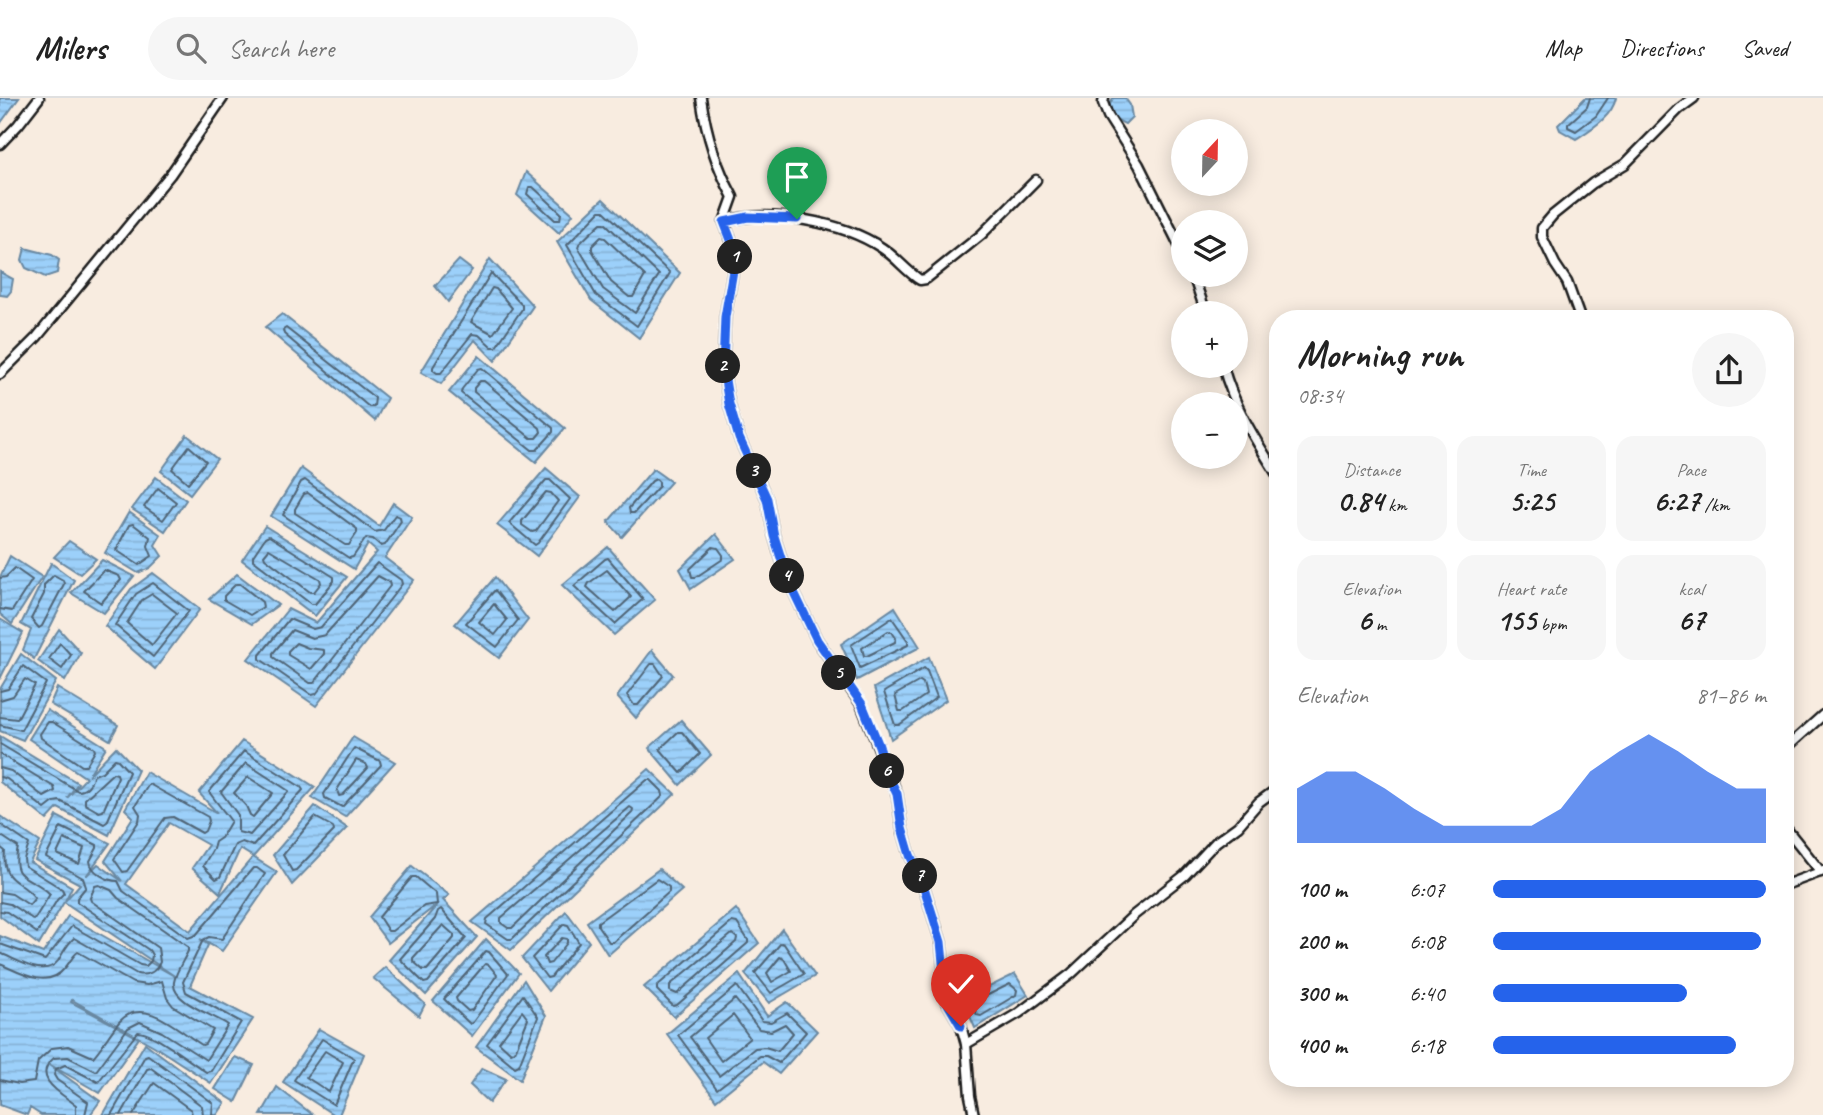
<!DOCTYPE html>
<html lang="en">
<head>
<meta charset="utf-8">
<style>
	:root { --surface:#fff; --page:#f6f6f6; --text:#222; --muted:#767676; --line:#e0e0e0; --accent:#2563eb }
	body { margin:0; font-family:Caveat,sans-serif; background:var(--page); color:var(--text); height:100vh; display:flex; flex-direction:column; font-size:26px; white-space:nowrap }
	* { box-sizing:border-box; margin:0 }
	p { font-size:23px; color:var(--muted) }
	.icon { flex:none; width:38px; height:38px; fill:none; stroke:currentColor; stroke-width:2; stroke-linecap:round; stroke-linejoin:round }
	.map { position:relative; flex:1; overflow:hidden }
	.side { position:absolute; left:1269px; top:212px; width:525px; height:777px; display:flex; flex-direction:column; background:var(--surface); border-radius:28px; box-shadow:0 4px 18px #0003 }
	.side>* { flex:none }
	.needle { width:46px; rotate:22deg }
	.fabs { position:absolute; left:1171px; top:21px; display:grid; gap:14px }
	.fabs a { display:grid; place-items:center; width:77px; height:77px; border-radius:50%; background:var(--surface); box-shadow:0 4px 18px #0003; font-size:35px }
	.pin { position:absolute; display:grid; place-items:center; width:60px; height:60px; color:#fff; margin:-72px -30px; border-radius:50% 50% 50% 0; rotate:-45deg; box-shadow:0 0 7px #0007 }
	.pin .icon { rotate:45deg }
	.km { position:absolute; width:35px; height:35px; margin:-18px; border-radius:50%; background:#222; color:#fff; font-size:19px; line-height:35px; text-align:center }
	.round { display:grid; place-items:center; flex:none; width:74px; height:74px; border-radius:37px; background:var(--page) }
	.overview { display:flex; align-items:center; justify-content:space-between; height:119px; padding:0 28px }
	h1 { font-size:38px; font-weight:800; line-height:52px }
	.stats { display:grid; grid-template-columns:repeat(3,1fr); gap:10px; height:119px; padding:7px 28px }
	.stats div { display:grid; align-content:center; border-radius:18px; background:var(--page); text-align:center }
	.stats b { font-size:30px; font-weight:800 }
	.stats small { font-size:19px; font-weight:400 }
	.stats p { font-size:19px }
	.chart { height:196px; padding:14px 28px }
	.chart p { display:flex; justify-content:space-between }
	.chart svg { width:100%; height:126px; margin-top:7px; fill:var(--accent); opacity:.7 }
	ul { padding:0 28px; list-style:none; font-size:23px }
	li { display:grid; grid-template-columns:112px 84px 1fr; align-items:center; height:52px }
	li i { height:18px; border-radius:9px; background:var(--accent) }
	header { display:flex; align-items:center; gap:42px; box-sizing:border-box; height:98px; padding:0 35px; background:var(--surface); border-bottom:2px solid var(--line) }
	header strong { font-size:33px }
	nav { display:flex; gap:38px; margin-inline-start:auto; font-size:24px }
	.search { width:490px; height:63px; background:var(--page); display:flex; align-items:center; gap:18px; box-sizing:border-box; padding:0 24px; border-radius:38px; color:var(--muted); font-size:26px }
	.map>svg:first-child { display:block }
	.water { fill:url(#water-rules); stroke:#6988a1; stroke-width:2; fill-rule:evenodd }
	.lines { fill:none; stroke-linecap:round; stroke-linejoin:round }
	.shore { stroke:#4f6475; stroke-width:2 }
	.minor-casing { stroke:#1c1c1c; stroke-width:13 }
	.minor { stroke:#fff; stroke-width:8 }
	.route-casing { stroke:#fff; stroke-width:14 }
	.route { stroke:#2563eb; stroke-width:9 }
</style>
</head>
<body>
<header>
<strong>Milers</strong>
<div class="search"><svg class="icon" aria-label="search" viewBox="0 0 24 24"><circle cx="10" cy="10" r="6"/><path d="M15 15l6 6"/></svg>Search here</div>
<nav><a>Map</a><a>Directions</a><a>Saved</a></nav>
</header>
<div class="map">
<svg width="1823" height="1017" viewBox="0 0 1823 1017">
	<defs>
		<pattern id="water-rules" width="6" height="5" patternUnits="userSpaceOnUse" patternTransform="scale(1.75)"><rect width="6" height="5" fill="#9cd0fa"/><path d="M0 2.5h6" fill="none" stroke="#86b2d6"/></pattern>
	</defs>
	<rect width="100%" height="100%" fill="#f8ece0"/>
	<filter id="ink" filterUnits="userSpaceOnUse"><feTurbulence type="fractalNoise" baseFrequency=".0143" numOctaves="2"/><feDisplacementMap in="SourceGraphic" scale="14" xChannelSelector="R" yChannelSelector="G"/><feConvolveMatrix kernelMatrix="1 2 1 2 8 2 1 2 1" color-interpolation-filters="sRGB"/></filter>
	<g filter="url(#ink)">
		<g class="water">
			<polygon points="0,0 19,0 0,26"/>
			<path d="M1113,0H1125L1130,7L1132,19L1125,26C1116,22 1111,18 1109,8Z"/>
			<path d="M1585,0H1616C1612,19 1591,31 1576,41L1560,32L1558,27Z"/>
			<polygon points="526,74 573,116 559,135 517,97"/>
			<polygon points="603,101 680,175 639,240 591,202 557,144"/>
			<polygon points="25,150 52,157 59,162 57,175 45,179 26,170 22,162"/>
			<polygon points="490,161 533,208 495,263 475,242 441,286 421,274"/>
			<polygon points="459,162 472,172 448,204 435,188"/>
			<polygon points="0,174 13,181 11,193 7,198 0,197"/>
			<polygon points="282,216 387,300 375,323 265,229"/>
			<polygon points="479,258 565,330 536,364 449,294"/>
			<polygon points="187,337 217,361 190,396 161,373"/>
			<polygon points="301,370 379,428 393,405 412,419 385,460 414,482 316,608 248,561 288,511 316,525 377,454 368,446 354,471 271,418"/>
			<polygon points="546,370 580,399 537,458 497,427"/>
			<polygon points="653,371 671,384 622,439 608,424"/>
			<polygon points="156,379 186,402 165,433 132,411"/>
			<polygon points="129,414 161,437 155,447 162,458 150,470 138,475 105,455"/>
			<polygon points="265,428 347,479 315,518 242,462"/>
			<polygon points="716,436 735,461 691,491 680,471"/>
			<polygon points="69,443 96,461 80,476 54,459"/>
			<polygon points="608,449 655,502 614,537 562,487"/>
			<polygon points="10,458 42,479 12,526 0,516 0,479"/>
			<polygon points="102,462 134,478 104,515 71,495"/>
			<polygon points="51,465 74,482 34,561 23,552 31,532 21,526"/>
			<polygon points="153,475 200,511 155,571 105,528 131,491"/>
			<polygon points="237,476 278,507 252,526 209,501"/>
			<polygon points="495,479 528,522 499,560 455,526"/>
			<polygon points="895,509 920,549 857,582 841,546"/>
			<polygon points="0,521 23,535 0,581"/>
			<polygon points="59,531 81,555 65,583 38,563"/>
			<polygon points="652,552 673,577 636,620 617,599"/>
			<polygon points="21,556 56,583 23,642 0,633 0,591"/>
			<polygon points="929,559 946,602 891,641 874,590"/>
			<polygon points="57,590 118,627 110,642 50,606"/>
			<polygon points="47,612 106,649 88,678 116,649 138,672 109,737 58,710 47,722 0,684 0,638 78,685 67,700 86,680 29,641"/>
			<polygon points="681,622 711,657 680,687 649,650"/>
			<polygon points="353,639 395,664 345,719 312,700"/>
			<path d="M242,643L315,689L253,759L277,774L222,853L200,841L208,847L190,888L253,921L211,985L154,948L72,902L71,904L139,940L100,995L47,965L100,1003L90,1017H41L30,1010L27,1017L0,1007V838L43,855L68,818L176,879L64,804L39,847L0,818V718L40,744L30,764L72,789L65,803L80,786L35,762L57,718L110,745L86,778L98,766L122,783L105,763L133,719L125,711L146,674L217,715L199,695ZM169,725L208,747L192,770L220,795L240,751L253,759L190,833L126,786Z"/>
			<polygon points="649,671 675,696 511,852 472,824"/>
			<polygon points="315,708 347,730 292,787 273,757"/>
			<polygon points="412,768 449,797 443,802 477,839 426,897 389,862 439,805 388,845 369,819"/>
			<polygon points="659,771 682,792 608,857 587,824"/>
			<polygon points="736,811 759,845 674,919 644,889"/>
			<polygon points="566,813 589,844 548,893 522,860"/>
			<polygon points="782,831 815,878 769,905 745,876"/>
			<polygon points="486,841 519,875 472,938 433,903"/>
			<polygon points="385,869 425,906 419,918 373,880"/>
			<polygon points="739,876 767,918 787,904 817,933 779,976 763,964 716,1002 667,936"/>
			<polygon points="1015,876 1028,897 975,930 963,902"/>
			<polygon points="524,882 546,918 520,982 476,949"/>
			<polygon points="319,931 364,956 339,1017 334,1017 283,984"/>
			<polygon points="145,945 225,1005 217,1017 103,1017"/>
			<polygon points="235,959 254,967 236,1004 215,991"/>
			<polygon points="482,970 506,981 489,1005 470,987"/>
			<polygon points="277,989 313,1017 261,1017"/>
		</g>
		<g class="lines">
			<g class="shore">
				<polyline points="1590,0 1587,9 1568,26 1568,29 1576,33 1596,18 1608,0"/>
				<polygon points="529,89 533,89 561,115 560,122 555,122 527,96"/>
				<polygon points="604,113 670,175 637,228 596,197 567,147 600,113"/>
				<polygon points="601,125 605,125 659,177 635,215 603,191 578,149 579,146"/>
				<polygon points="601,139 605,140 645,178 633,199 629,199 611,184 592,152 592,148"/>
				<polygon points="491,175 522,207 522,211 496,249 492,249 479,237 472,236 441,275 437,275 433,272 433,269"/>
				<polygon points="492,190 496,191 512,210 493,236 471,224"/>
				<polygon points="286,230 375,300 374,308 369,309 284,236 283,232"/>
				<polygon points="482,270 553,330 553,334 537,352 532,352 461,295 462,291 478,271"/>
				<polygon points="480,283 484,283 540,330 541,334 536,340 531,340 474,294 474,290"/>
				<polygon points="189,348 206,363 188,385 172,371"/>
				<polygon points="656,381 659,384 659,388 634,415 630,415 629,410 652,383"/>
				<polygon points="305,382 375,434 384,432 395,417 400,419 401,423 385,447 381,448 373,441 366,440 353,459 349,460 283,417 301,384"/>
				<polygon points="546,382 550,382 570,401 538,445 535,447 509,425"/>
				<polygon points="158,390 176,404 163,422 144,409"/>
				<polygon points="546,394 551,395 558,403 536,433 532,434 522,427 522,423"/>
				<polygon points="308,395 357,431 357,435 349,447 345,447 295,415 295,411 304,396"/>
				<polygon points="133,426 150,439 148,448 152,458 139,467 116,452 129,427"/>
				<polygon points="269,438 334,479 334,483 315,506 311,506 253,462 253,458 265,440"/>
				<polygon points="713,449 718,450 723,457 723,461 696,479 692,479 690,471"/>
				<polygon points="269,451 320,481 321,485 314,494 310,494 265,460 264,457"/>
				<polygon points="608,460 643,501 615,526 574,488 605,461"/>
				<polygon points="377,465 401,482 402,486 316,596 312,597 260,561 260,557 289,521 313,531 321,529"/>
				<polygon points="104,472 119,478 121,482 101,505 84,493"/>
				<polygon points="607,472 631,499 615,514 587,489 589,485"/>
				<polygon points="54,477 63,482 64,486 42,528 39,530 31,521 44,496 44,487"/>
				<polygon points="378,478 389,484 390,488 314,585 310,585 273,559 273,555 292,532 312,540 325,537"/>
				<polyline points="0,480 6,479 15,470 32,482 12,513 0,511"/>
				<polygon points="153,485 189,513 153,559 115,527 136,496"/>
				<polygon points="236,486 240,486 262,504 263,509 250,517 224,502 224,498"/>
				<polygon points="495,492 518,522 497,549 466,525"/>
				<polygon points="152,496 177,515 152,547 127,525 142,502"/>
				<polygon points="494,506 507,522 495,537 479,524"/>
				<polygon points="892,520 908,543 908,547 860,570 851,547"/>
				<polygon points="888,533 892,534 896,540 895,544 867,558 864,558 862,550"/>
				<polygon points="60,545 71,557 62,571 49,561"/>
				<polygon points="296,545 308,550 324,552 324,556 311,571 288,557 288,553"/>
				<polygon points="651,566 655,566 663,578 638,607 634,607 627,597"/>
				<polygon points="924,570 927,573 937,599 899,627 895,627 884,594"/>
				<polygon points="920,583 923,585 926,597 903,613 899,613 895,597"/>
				<polyline points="0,593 8,591 23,568 46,585 21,632 0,627"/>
				<polyline points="0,602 13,598 25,581 35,587 17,621 0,619"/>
				<polygon points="48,624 52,624 94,650 95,653 86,668 82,668 41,640 40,636"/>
				<polygon points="678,634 682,634 700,656 681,675 660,651"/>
				<path d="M0,646L78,693C87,693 91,685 94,677L102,674L115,661L118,662L129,674L107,724L104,726L60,703L54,704L45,711L7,681L0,679"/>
				<polygon points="354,650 380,663 381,667 342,709 325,700 324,696"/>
				<polygon points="244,653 301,689 303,692 253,748 242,744 235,747 220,779 216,781 203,768 213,751 215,744 221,740 231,723 209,694"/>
				<polyline points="0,656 54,689 55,693 44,699 11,673 0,670"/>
				<polygon points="356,662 366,666 368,670 343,697 339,698 337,692"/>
				<polygon points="246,665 289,693 250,737 238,734 238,717 221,694"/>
				<polygon points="113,675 117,676 118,679 103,713 99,714 85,706 85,701"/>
				<polygon points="248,679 273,695 253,719 250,717 246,708 234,695"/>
				<polygon points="647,682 651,682 662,693 663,698 512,841 508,841 486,826 487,821"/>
				<polygon points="149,686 208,719 209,723 205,733 202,735 173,719 165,720 127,773 123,774 114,761 139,723 140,716 135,708"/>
				<polygon points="630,709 633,711 632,715 512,830 508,830 501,825 501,820"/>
				<polygon points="315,719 333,729 334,733 296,772 292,773 283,757"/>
				<polyline points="0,726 29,746 24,761 25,768 62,791 64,795 57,802 37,835 7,814 0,813"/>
				<path d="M0,737L18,749C10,786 30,775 50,796L34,822L10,806L0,804"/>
				<polygon points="64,741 84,750 79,766 57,756"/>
				<path d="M0,749L5,753C1,786 21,781 35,800L29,807L12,796L0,794"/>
				<polygon points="412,779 416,779 436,796 437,806 424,808 392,833 388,833 379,819"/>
				<polygon points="657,781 669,789 669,794 613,844 609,844 598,828 598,824"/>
				<polygon points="441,811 466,840 428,884 424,885 400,861 435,821 438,813"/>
				<polygon points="732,824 737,825 748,842 748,845 677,907 673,908 657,892 657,888"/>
				<polygon points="564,826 568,827 579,845 551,879 547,880 532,860"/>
				<polygon points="443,827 454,837 454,840 427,872 423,872 413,863 413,860"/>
				<polygon points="732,836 737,840 736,844 677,896 670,893 670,887"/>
				<polygon points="562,840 567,841 567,845 551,865 547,866 544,859"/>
				<polygon points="781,845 784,846 804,876 771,895 755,875"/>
				<path d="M0,846L45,862L72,828L140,867L146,868L151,863L152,857L149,852L77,804V800L86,789L83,780L46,759L61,729L97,747V750L90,763C91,774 107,783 118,783L123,793L188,840L196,837L253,770H257L265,776L222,841L209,839L203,842L183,884L186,894L241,924L211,973L206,974C191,964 153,934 138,934L98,984L65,967L56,971L54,977L57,982L88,1004L85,1017"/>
				<polygon points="486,853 489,854 508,876 473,924 470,926 444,901"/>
				<path d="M0,855C16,861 44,881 58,863C63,855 67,846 74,840L137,876C148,878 156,874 160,864L158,850L91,803L90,800L95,788L99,787L111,792L118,800L188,849V853C184,862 176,873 174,884C171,904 214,917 228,927L206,962L162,934L140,924L128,930L96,973L68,959L54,960C30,980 62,996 76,1007V1017"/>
				<polygon points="780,859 784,861 791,873 772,884 767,875"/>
				<path d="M0,866C19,874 47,892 64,871C70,865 72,858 78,854L133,885L147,887L162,883L167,900L173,908L213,932L205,946L202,947C180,934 144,897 120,923C110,934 103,948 93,959L68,948L52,950L38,963L34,984L19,986L0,982"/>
				<polygon points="485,866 489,867 497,877 472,912 468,913 457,903 456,900"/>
				<polygon points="1010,886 1017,892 1016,897 981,918 977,917 973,908 974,904"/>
				<polygon points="737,888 762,923 771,924 787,915 806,934 779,965 766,958 760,958 717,991 678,937"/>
				<polygon points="523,897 538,919 519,967 515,969 487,946"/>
				<polygon points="735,901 759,931 771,933 785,926 793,935 778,953 765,949 755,950 719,978 690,939"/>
				<polygon points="522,913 528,921 515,953 511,955 499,944"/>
				<polygon points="733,917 750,940 721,963 705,940"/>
				<polygon points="322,941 354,960 334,1007 294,982"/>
				<polygon points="325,953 343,964 329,994 306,979"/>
				<polyline points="111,1017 145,958 148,957 213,1005 212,1017"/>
				<polyline points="121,1017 147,971 151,970 202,1008 203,1017"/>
				<polyline points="133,1017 154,985 191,1012 192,1017"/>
			</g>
			<g class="minor-casing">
				<g id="minor">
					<path d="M701,0C706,35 716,68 733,99L724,124L736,155L725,219L723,270L729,306L739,340L767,401L774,438L788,482L817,542L861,606L897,696L902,730L910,757L922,783L941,844L947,904L961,928L966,946L970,998L974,1017"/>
					<polyline points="1104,0 1103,5 1108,18 1139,67 1183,155"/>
					<polyline points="0,46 18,27 39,0"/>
					<path d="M724,124C769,110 843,124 882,150C896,159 906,173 920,182L926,181L981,137L1036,82"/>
					<polyline points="1193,177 1206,215"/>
					<polyline points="1580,220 1567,184 1555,166 1542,139 1542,130 1553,117 1593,85 1625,66 1679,11 1694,0"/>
					<path d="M1223,268C1233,307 1256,343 1278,378"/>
					<polyline points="0,276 37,239 170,77 223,0"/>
					<polyline points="1785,651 1823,617"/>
					<polyline points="1785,729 1821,774"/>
					<polyline points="1785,787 1823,773"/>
					<polyline points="966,946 1019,915 1071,876 1134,817 1185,777 1216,744 1238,728 1259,704 1278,690"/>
				</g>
			</g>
			<use href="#minor" class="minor"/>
		</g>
	</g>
	<g class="lines" filter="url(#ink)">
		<g class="route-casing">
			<polyline id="route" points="797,121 748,119 724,124 736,155 725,219 723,270 729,306 739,340 767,401 774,438 788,482 817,542 862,606 879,648 887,675 897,696 902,730 910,757 922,783 941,844 947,904 961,928"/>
		</g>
		<use href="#route" class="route"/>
	</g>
</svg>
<div class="fabs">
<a><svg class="needle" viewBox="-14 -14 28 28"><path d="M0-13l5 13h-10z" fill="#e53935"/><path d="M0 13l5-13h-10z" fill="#767676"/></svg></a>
<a><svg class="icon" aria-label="layers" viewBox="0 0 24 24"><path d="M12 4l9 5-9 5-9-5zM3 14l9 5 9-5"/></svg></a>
<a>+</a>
<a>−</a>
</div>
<div class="pin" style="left:797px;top:121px;background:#1e9e55"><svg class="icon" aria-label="arrive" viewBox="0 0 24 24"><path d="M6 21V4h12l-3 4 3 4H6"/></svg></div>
<div class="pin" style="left:961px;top:928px;background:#d93025"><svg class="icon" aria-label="check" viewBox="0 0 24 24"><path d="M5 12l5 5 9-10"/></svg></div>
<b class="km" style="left:735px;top:159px">1</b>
<b class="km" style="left:723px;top:268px">2</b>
<b class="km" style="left:754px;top:373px">3</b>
<b class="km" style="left:787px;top:478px">4</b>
<b class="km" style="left:839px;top:575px">5</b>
<b class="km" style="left:887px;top:673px">6</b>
<b class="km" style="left:920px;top:778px">7</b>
<section class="side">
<div class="overview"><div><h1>Morning run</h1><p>08:34</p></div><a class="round"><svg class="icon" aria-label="share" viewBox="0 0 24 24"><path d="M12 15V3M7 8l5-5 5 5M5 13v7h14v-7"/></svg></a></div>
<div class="stats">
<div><p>Distance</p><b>0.84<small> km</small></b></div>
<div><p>Time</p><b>5:25</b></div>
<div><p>Pace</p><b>6:27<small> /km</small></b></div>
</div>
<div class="stats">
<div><p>Elevation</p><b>6<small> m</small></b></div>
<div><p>Heart rate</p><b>155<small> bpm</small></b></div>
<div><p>kcal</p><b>67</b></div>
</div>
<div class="chart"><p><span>Elevation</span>81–86 m</p>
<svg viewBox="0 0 160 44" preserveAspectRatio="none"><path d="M0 44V25L10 19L20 19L30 25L40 32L50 38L60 38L70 38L80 38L90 32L100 19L110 12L120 6L130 12L140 19L150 25L160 25V44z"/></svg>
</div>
<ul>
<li><b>100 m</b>6:07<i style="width:100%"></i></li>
<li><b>200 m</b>6:08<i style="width:98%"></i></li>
<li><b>300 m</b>6:40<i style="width:71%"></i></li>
<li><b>400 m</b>6:18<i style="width:89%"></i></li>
</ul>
</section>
</div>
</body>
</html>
